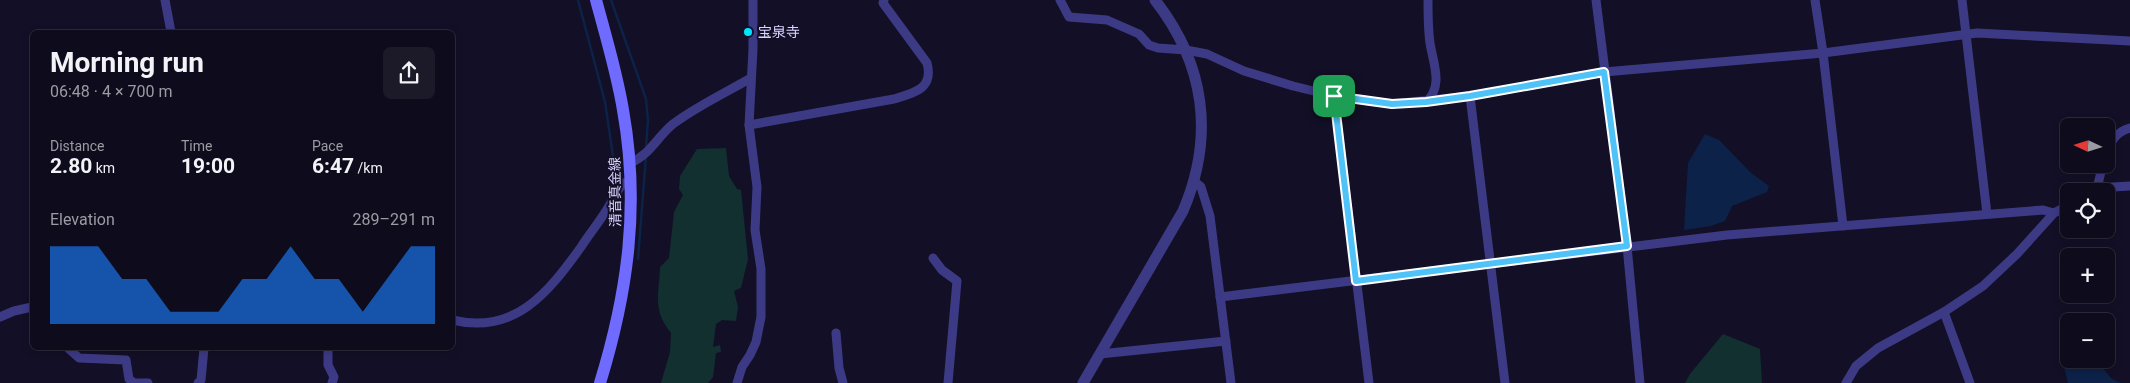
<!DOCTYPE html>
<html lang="en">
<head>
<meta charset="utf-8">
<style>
	:root { --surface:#0e0b1c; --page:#1c1929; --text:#f1f3f6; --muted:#9b9ba3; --line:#2e2b3b; --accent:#1a73e8 }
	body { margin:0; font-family:Roboto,"Noto Sans JP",sans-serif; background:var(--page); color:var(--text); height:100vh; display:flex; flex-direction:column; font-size:19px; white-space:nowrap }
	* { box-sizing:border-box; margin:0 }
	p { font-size:16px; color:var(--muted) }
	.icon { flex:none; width:28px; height:28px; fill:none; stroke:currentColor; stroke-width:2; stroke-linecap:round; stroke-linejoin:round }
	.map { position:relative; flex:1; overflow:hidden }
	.side { position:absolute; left:30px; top:30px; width:425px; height:320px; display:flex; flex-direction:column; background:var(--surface); border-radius:8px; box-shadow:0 2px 8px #0003,0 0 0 1px var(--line) }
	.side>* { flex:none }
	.needle { width:32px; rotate:274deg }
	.tools { position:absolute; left:2060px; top:118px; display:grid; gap:10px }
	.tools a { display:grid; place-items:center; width:55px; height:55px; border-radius:8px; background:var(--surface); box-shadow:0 2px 8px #0003,0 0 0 1px var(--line); font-size:25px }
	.pin { position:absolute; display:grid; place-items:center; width:42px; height:42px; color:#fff; margin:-21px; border-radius:10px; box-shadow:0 2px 8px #0006 }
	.round { display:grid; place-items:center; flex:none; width:52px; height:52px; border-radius:8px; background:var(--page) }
	.summary { display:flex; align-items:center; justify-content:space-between; height:85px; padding:0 20px }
	h1 { font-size:28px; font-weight:700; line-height:38px }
	.figures { display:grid; grid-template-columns:repeat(3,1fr); gap:8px; height:85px; padding:5px 20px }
	.figures div { display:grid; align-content:center }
	.figures b { font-size:21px; font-weight:700 }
	.figures small { font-size:14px; font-weight:400 }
	.figures p { font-size:14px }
	.chart { height:140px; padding:10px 20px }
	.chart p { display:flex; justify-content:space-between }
	.chart svg { width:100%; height:90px; margin-top:5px; fill:var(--accent); opacity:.7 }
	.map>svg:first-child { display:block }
	.green { fill:#12302f }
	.water { fill:#0c2248 }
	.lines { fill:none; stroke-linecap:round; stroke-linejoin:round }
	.stream { stroke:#0c2248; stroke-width:2.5 }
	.minor { stroke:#3d3a85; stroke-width:9 }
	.tertiary { stroke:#3d3a85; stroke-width:11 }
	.secondary { stroke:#6f6bff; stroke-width:12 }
	.route-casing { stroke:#fff; stroke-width:10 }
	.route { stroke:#4fc3f7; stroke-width:6 }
	.poi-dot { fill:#00e5ff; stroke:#130f26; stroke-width:2 }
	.labels { text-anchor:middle; stroke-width:4; stroke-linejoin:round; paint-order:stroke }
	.poi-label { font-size:14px; fill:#d9d4ff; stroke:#130f26; text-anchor:start }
	.street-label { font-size:14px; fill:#d9d4ff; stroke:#130f26 }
</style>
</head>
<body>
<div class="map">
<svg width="2130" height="383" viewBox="0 0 2130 383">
	<rect width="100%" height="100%" fill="#130f26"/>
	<g class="green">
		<path d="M726,148L729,176L737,189L741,190L748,259L741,288L734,291L738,307L736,321L722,320L716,324L713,347L720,345L721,352L716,353L713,377L708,383H661L670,352L671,333C652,310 659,294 660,267L669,258L674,212L683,195L679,189L680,176L697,149Z"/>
		<polygon points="1723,334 1760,349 1762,383 1685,383 1690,374"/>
	</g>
	<g class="water">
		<polygon points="1705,134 1719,140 1751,173 1769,186 1767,192 1732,206 1725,221 1711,226 1684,230 1688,163"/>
		<polygon points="2076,359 2095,359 2112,379 2121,383 2068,383 2064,367"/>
	</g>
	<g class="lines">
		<g class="stream">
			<polyline points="578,0 605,102 615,170"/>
			<polyline points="611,0 646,99 648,120 646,148"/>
			<polyline points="638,259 646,156"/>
		</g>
		<g class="minor">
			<polyline points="165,0 171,32"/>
			<polyline points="1060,0 1069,17 1107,20 1139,34 1149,45 1158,48 1186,50 1207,54 1244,71 1293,86 1334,96 1392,104 1470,96 1604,72 1823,53 1977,33 2130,41"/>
			<polyline points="1596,0 1627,246 1640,383"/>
			<polyline points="1815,0 1823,53 1843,226"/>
			<polyline points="1962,0 1987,214"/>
			<polyline points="1334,96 1369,383"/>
			<polyline points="1470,96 1505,383"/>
			<path d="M1426,102C1444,86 1433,63 1430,43C1428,29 1428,14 1428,0"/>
			<path d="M749,125L894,99C914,93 934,89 927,63L883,3L884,0"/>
			<path d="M2106,153C2112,140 2116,132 2130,128"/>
			<path d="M630,163C650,155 657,137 673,124C697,106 725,93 751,78"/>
			<polyline points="1194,181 1201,187 1210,216 1231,383"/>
			<polyline points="2097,188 2130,186"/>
			<polyline points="2093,191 2097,188 2103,164"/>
			<polyline points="933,258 942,270 957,281 948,383"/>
			<polyline points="1220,297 1727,235 2043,210 2054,213"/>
			<polyline points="1944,312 1970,383"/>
			<polyline points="0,317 14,311 32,307"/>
			<path d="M452,320C515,335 548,293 581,247C590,233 601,220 609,206C614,198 617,191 623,183L631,182"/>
			<polyline points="836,333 839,368 843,383"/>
			<polyline points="68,348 79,358 126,360 129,379 134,383 148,383"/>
			<polyline points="328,348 328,365 334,377 332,383"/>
			<polyline points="1100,354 1226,341"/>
			<polyline points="198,383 201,380 204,348"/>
			<polyline points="737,383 742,367 750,355 756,342 761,317 761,269 755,230 757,187 749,125 753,49 753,0"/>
			<polyline points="1846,383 1856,366 1878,348 1944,312 1983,286 2017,254 2054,213 2069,205"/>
		</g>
		<path class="tertiary" d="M1083,383L1183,211C1215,136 1205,64 1155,0"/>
		<path class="secondary" d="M596,0C606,37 617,73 623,110C640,205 628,292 600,383"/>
	</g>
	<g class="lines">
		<g class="route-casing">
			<polygon id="route" points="1604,72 1627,246 1356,281 1334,96 1392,104 1426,102 1470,96"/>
		</g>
		<use href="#route" class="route"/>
	</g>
	<circle class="poi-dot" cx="748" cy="32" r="5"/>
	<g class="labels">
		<g class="poi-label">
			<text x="758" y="37">宝泉寺</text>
		</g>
		<g class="street-label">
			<text transform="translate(615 192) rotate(-91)" y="5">清音真金線</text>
		</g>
	</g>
</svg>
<div class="tools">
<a><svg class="needle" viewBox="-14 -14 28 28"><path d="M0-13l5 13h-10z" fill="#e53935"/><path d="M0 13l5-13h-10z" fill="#9b9ba3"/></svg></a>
<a><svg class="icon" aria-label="locate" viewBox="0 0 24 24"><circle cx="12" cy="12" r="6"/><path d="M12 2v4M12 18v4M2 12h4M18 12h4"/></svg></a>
<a>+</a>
<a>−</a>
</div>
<div class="pin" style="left:1334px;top:96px;background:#1e9e55"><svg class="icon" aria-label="arrive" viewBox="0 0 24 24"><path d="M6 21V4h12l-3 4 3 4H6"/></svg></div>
<section class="side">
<div class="summary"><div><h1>Morning run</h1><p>06:48 · 4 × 700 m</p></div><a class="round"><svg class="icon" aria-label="share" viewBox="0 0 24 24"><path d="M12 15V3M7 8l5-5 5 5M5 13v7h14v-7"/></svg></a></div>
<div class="figures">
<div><p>Distance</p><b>2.80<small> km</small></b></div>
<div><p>Time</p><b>19:00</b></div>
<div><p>Pace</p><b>6:47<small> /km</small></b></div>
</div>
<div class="chart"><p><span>Elevation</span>289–291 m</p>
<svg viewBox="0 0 160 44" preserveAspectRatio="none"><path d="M0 44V6L10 6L20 6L30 22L40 22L50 38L60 38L70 38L80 22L90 22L100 6L110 22L120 22L130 38L140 22L150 6L160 6V44z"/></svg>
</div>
</section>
</div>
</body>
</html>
